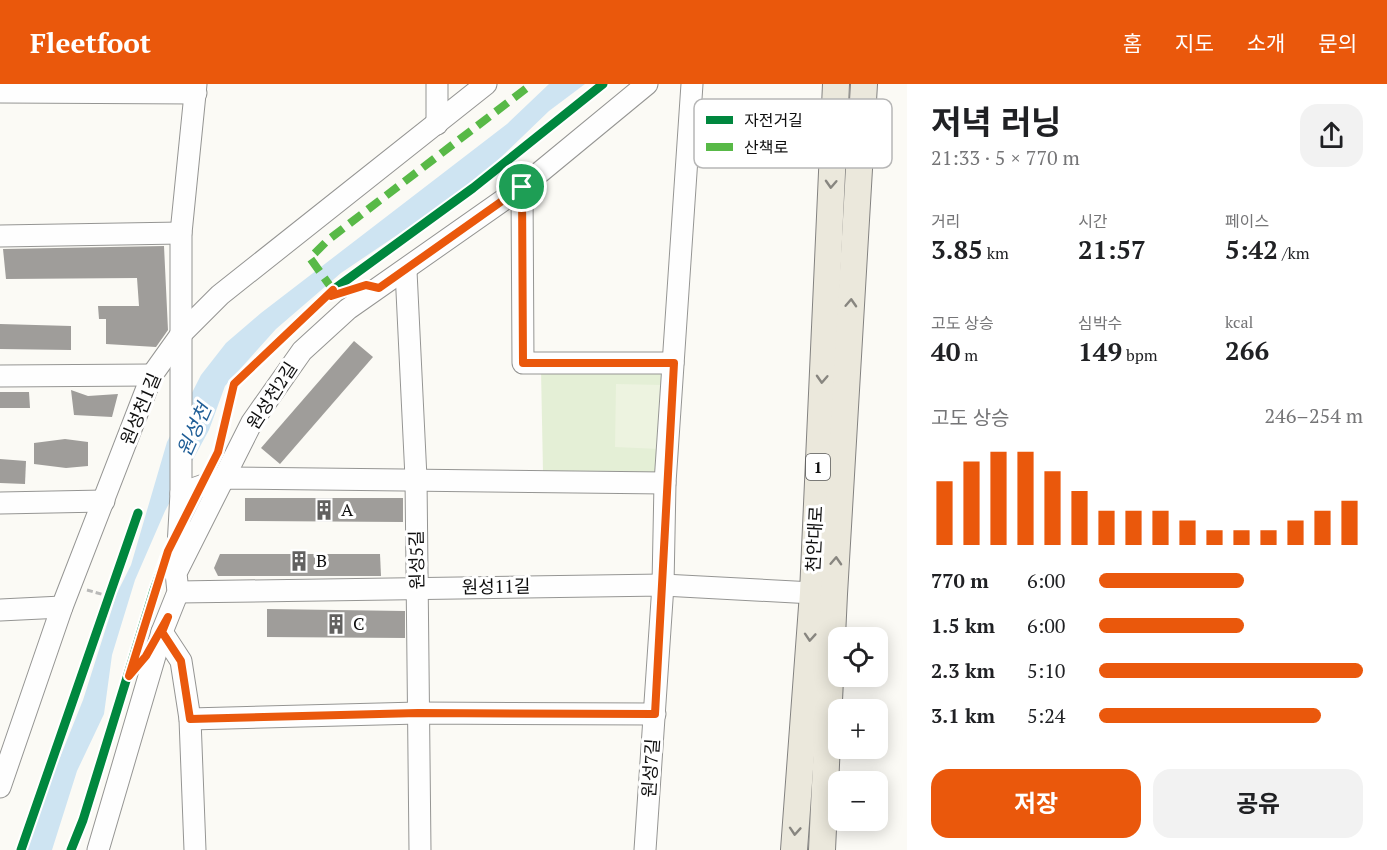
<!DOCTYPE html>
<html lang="ko">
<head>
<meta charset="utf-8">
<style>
	:root { --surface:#fff; --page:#f2f2f2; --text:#202124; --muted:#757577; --accent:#ea580c }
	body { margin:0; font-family:"PT Serif","Noto Sans KR",serif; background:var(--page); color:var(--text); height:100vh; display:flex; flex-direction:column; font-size:22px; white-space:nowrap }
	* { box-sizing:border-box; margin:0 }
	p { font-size:20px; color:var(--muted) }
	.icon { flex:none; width:33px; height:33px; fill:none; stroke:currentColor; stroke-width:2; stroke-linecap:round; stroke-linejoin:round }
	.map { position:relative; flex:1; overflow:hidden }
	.details { display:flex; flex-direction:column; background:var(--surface); width:480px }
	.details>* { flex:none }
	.fabs { position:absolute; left:828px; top:543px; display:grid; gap:12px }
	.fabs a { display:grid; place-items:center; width:60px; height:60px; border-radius:12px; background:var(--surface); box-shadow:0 3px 15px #0003; font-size:30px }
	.pin { position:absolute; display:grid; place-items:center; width:51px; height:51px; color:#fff; margin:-26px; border:3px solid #fff; border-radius:50%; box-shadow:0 2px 6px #0007 }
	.round { display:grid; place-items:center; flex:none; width:63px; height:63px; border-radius:18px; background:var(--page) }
	.summary { display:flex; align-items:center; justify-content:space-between; height:102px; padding:0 24px }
	h1 { font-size:33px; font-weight:700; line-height:45px }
	.figures { display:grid; grid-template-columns:repeat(3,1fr); gap:9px; height:102px; padding:6px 24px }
	.figures div { display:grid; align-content:center }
	.figures b { font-size:26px; font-weight:700 }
	.figures small { font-size:16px; font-weight:400 }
	.figures p { font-size:16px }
	.chart { height:168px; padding:12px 24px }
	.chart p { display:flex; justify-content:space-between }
	.chart svg { width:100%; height:108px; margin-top:6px; stroke:var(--accent); stroke-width:6 }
	.cta { display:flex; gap:12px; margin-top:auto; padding:12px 24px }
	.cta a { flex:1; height:69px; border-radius:18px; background:var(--accent); color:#fff; font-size:24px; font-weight:700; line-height:69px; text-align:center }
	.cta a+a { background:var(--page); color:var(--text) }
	ul { padding:0 24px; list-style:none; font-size:20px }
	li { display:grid; grid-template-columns:96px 72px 1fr; align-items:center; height:45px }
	li i { height:15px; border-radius:8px; background:var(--accent) }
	header { display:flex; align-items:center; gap:36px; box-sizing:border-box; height:84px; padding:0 30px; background:var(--accent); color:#fff }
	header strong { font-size:28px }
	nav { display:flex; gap:33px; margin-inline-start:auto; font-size:21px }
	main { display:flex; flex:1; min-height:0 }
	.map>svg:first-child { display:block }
	.green { fill:#e4efd6 }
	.pitch { fill:#edf3e0 }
	.water { fill:#cee4f2 }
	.building { fill:#9f9d9a }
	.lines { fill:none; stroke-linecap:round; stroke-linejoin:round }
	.minor-casing { stroke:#959593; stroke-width:23 }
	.major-casing { stroke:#838280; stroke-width:28 }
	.path { stroke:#b9b9b8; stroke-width:3; stroke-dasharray:6 3; stroke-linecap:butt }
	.minor { stroke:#fefefe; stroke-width:21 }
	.major { stroke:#ebe8dc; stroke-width:26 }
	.quiet { stroke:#58b947; stroke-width:8; stroke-dasharray:15 8; stroke-linecap:butt }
	.cycleway-casing { stroke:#fff; stroke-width:13 }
	.cycleway { stroke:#00873e; stroke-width:9 }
	.oneway { stroke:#888680 }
	.route-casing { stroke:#fff; stroke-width:12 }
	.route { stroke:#ea580c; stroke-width:8 }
	.labels { text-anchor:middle; stroke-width:6; stroke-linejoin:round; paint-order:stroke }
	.shield { fill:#fff; stroke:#575757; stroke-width:1.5 }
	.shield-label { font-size:16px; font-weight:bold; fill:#0f0f0f }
	.street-label { font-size:18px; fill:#0f0f0f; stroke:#fff }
	.poi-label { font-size:18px; fill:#0f0f0f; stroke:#fff; text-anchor:start }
	.water-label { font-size:20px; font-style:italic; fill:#215f97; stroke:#fff }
	.key { fill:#fff; stroke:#b7b7b7; stroke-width:1.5 }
	.key-label { font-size:16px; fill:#0f0f0f }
</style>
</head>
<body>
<header>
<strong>Fleetfoot</strong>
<nav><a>홈</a><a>지도</a><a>소개</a><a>문의</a></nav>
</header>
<main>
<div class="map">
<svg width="907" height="766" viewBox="0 0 907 766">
	<rect width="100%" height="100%" fill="#fbfaf5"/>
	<polygon class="green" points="541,286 673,287 682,296 678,377 666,388 543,388"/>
	<polygon class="pitch" points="616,300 662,301 660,365 615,363"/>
	<polygon class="water" points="549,0 585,0 549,27 497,77 449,116 341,189 276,245 225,302 209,346 165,427 135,496 112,571 104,630 77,687 52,766 23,766 83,616 117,509 131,481 167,358 201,291 226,259 261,229 507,40"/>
	<g class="building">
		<polygon points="164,162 168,246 156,263 106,260 106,235 99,235 98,222 139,222 137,194 6,195 3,165"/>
		<polygon points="0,240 71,242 71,266 0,265"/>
		<polygon points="354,257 373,273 280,380 261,364"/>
		<polygon points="71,306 88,312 118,310 112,333 74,331"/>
		<polygon points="0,308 29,308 30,324 0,324"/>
		<polygon points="65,355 88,358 88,382 66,384 34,380 34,359"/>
		<polygon points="0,375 26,377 25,400 0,399"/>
		<polygon points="245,414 403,414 403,438 245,437"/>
		<polygon points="220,470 380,470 381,492 218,492 214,484"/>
		<polygon points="267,525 405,527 405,554 267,553"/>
	</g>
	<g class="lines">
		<g class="minor-casing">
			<g id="minor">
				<polyline points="437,0 437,40"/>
				<polyline points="0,8 196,9"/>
				<polyline points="522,103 523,279 673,279"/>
				<polyline points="0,152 181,149"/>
				<polyline points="406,187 416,394 420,766"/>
				<polyline points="0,292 152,291"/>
				<polyline points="181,409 224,394 665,399"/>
				<polyline points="0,419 104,417"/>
				<polyline points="177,481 181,409 181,149 196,0"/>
				<polyline points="178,508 663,501 813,509"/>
				<polyline points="0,526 62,523"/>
				<polyline points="162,548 181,577 190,635 195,766"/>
				<polyline points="190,635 418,629 655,630"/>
				<polyline points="0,703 62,523 152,291 182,249 220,211 486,0"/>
				<polyline points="98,766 162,548 178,508 176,489 252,338 302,267 348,225 522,103 647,0"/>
				<polyline points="645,766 663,501 665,399 692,0"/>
			</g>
		</g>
		<g class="major-casing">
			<g id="major">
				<polyline points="794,766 813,509 836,0"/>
				<polyline points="822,766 834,510 864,0"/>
			</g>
		</g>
		<polyline class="path" points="87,506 108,512"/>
		<use href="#minor" class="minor"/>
		<use href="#major" class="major"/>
		<polyline class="quiet" points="333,206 310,174 328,156 532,0"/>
		<g class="cycleway-casing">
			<g id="cycleway">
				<polyline points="21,766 138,429"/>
				<polyline points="71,766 83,736 154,506 168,467 218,368 234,300 333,206 473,104 603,0"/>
			</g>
		</g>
		<use href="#cycleway" class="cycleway"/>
	</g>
	<defs><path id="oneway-chevron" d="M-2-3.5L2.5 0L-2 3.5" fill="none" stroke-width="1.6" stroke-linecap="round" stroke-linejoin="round" transform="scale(1.5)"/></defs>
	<g class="oneway">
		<use href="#oneway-chevron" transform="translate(831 100) rotate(93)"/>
		<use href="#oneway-chevron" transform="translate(851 219) rotate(-87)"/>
		<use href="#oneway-chevron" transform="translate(822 295) rotate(93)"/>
		<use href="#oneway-chevron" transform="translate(836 477) rotate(-87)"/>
		<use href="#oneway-chevron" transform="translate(810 553) rotate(94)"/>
		<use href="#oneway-chevron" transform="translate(795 747) rotate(94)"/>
	</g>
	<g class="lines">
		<g class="route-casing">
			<polygon id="route" points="522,103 523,279 674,279 655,630 418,629 190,635 181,577 162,548 168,533 146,572 129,592 168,467 218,368 234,300 333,206 331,212 366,201 379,204"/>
		</g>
		<use href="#route" class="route"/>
	</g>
	<defs>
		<g id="building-bare" transform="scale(1.62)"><path d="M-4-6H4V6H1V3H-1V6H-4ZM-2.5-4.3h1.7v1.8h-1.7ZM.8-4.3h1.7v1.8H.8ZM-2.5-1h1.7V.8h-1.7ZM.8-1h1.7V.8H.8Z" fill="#626160" stroke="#fff" stroke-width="2.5" paint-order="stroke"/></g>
	</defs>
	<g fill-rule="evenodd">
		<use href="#building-bare" x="324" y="426"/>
		<use href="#building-bare" x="299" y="477"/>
		<use href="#building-bare" x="336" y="540"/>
	</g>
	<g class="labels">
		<rect class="shield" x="806" y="370" width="24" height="26" rx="4.5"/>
		<g class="shield-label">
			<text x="818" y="389">1</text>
		</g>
		<g class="street-label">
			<text transform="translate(272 312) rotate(-57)" y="6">원성천2길</text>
			<text transform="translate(141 325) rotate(-67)" y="6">원성천1길</text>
			<text transform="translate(815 455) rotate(-87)" y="6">천안대로</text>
			<text transform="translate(417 476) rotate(-91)" y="6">원성5길</text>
			<text transform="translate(496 503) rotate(-1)" y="6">원성11길</text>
			<text transform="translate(651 684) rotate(-86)" y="6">원성7길</text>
		</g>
		<g class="poi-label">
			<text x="341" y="432">A</text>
			<text x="316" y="483">B</text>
			<text x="353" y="546">C</text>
		</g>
		<g class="water-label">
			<text transform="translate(194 346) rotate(-66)" y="7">원성천</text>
		</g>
	</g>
	<rect x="694" y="15" width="198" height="69" rx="9" class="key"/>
	<rect x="706" y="32" width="27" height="8" fill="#00873e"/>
	<rect x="706" y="59" width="27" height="8" fill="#58b947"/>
	<g class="key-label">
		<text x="744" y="42">자전거길</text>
		<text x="744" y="69">산책로</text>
	</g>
</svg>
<div class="fabs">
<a><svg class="icon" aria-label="locate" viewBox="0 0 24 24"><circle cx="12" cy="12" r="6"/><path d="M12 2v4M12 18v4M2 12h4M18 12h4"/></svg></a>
<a>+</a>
<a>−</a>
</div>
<div class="pin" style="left:522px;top:103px;background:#1e9e55"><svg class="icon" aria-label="arrive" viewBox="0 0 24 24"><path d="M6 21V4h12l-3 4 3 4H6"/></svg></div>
</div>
<section class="details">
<div class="summary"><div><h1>저녁 러닝</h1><p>21:33 · 5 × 770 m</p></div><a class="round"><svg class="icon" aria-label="share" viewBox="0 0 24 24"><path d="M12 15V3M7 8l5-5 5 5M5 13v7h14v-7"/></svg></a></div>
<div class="figures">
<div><p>거리</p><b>3.85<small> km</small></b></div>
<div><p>시간</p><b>21:57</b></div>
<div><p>페이스</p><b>5:42<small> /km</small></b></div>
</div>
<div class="figures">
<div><p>고도 상승</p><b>40<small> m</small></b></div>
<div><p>심박수</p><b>149<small> bpm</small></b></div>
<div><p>kcal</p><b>266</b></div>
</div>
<div class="chart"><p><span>고도 상승</span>246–254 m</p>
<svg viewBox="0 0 160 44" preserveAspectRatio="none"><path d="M5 44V18M15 44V10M25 44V6M35 44V6M45 44V14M55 44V22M65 44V30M75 44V30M85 44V30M95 44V34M105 44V38M115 44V38M125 44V38M135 44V34M145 44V30M155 44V26"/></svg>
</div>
<ul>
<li><b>770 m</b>6:00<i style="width:55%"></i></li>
<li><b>1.5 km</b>6:00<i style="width:55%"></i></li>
<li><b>2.3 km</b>5:10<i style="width:100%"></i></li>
<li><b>3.1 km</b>5:24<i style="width:84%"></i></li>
</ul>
<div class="cta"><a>저장</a><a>공유</a></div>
</section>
</main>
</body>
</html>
